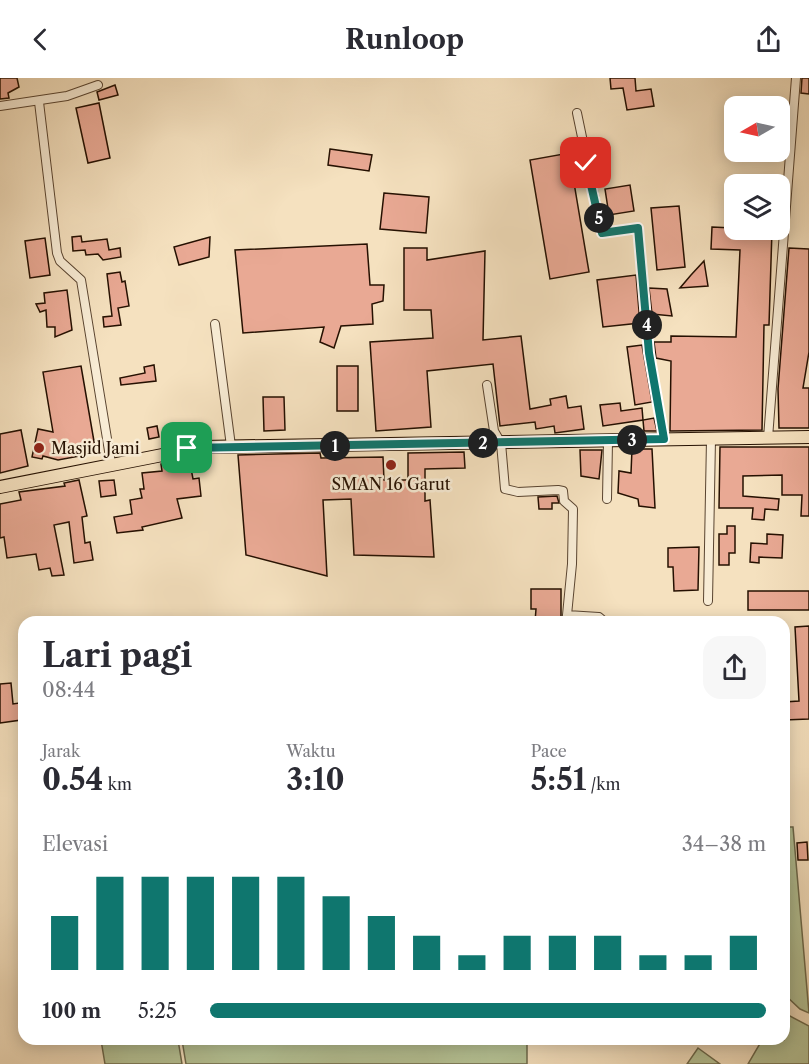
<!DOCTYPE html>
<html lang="id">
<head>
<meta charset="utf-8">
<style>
	:root { --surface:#fff; --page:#f7f7f7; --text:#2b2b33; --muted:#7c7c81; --accent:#0f766e }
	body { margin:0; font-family:"Libre Caslon Text",serif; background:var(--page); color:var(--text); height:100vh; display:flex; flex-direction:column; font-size:22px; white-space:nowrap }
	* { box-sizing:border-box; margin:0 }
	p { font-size:20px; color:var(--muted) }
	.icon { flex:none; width:33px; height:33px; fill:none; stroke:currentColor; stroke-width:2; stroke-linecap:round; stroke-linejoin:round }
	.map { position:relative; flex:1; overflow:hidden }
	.drawer { position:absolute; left:18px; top:538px; width:772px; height:429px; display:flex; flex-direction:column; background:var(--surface); border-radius:18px; box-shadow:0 3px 15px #0003 }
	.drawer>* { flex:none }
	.needle { width:39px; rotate:261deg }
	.buttons { position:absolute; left:724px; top:18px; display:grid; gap:12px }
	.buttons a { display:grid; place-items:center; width:66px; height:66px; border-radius:12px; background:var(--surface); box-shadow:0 3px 15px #0003; font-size:30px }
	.pin { position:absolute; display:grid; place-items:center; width:51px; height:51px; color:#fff; margin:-26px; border-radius:12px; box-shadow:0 3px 9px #0006 }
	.km { position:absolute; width:30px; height:30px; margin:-15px; border-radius:50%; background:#222; color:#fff; font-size:16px; line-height:30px; text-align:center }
	.round { display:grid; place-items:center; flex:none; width:63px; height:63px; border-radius:18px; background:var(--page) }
	.summary { display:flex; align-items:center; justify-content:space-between; height:102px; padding:0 24px }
	h1 { font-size:33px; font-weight:700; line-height:45px }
	.figures { display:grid; grid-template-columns:repeat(3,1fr); gap:9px; height:102px; padding:6px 24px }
	.figures div { display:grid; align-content:center }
	.figures b { font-size:30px; font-weight:700 }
	.figures small { font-size:16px; font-weight:400 }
	.figures p { font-size:16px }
	.chart { height:168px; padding:12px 24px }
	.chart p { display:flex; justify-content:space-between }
	.chart svg { width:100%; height:108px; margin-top:6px; stroke:var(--accent); stroke-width:6 }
	ul { padding:0 24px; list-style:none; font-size:20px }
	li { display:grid; grid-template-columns:96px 72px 1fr; align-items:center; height:45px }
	li i { height:15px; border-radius:8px; background:var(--accent) }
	header { display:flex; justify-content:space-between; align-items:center; height:78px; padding:0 24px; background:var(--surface); font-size:27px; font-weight:700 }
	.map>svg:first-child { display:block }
	.green { fill:#b6c497; stroke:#6e6a4c; stroke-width:1.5 }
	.building { fill:#e9a994; stroke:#251001; stroke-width:1.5 }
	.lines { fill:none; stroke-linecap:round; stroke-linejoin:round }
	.minor-casing { stroke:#594430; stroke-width:10 }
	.primary-casing { stroke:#251001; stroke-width:14 }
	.minor { stroke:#f8ecd5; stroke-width:8 }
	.primary { stroke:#f5e1bf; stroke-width:12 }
	.route-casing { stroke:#fff; stroke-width:12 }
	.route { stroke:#0f766e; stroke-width:8 }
	.poi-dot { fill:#8f2418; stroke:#f8ecd5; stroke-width:2 }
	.labels { text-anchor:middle; stroke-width:5; stroke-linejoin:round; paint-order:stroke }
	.poi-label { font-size:16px; fill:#251001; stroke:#f8ecd5; text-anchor:start }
</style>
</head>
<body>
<header><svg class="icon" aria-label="back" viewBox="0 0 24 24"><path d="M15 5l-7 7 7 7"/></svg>Runloop<svg class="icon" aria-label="share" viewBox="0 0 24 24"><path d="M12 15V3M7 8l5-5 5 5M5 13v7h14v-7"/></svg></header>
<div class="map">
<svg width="809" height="986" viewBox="0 0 809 986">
	<rect width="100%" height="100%" fill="#f5e1bf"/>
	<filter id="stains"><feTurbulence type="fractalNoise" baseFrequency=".00333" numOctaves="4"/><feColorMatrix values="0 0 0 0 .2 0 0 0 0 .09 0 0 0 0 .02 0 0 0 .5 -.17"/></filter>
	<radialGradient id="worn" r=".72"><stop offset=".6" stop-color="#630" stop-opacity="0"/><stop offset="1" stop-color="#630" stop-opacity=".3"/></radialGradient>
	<g class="green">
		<polygon points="785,749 793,749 809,935 800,931 785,917"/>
		<polygon points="786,936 809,948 809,986 748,986 762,962 784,962"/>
		<polygon points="101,962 178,962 182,986 105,986"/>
		<polygon points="182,962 527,962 527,986 186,986"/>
		<polygon points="698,970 720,986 687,986"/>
	</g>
	<g class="building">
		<polygon points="0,0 17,0 19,9 8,15 9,20 0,21"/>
		<polygon points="610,0 635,0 636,13 651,11 654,28 627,32 623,10 611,11"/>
		<polygon points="802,0 809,0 809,16 801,15"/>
		<polygon points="115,7 118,17 99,22 97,14"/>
		<polygon points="99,25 110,80 88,85 76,30"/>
		<polygon points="330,71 372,77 369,93 328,87"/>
		<polygon points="569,75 589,194 550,201 530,82"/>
		<polygon points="630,107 634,133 609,137 605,111"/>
		<polygon points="384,115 429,119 426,155 380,151"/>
		<polygon points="679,128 685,189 657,192 651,130"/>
		<polygon points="712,149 772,152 769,247 764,247 762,352 670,353 671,283 656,280 654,264 671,264 671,258 736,259 740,172 711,171"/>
		<polygon points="81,158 82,164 107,161 109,172 120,170 121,179 103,182 98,176 86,177 85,172 73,173 72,159"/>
		<polygon points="210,159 209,179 179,187 174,169"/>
		<polygon points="45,160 50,197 30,200 25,163"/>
		<polygon points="367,166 370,207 384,207 383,223 372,226 373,246 341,248 334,270 320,264 324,249 243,255 235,172"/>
		<polygon points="404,170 427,170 427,182 485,173 483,262 521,258 530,331 551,327 550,321 566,318 568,330 581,328 584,351 555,355 554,348 536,351 535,344 500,348 493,286 427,293 431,349 376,353 370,264 433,260 431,232 404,232"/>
		<polygon points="789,170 809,171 809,274 803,310 809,310 809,350 779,350 778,311"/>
		<polygon points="704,183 708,208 680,210 691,197"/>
		<polygon points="120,194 122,204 125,203 129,228 118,230 121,247 104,249 103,239 112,238 107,196"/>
		<polygon points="636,197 640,245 603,249 597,202"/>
		<polygon points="649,210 667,211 672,238 652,236"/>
		<polygon points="67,212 72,252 55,259 55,249 47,249 46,232 40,234 36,226 45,225 44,215"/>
		<polygon points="642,267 652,324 635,327 627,269"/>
		<polygon points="154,287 156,303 121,307 120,300 145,295 144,289"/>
		<polygon points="81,288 96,375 58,382 43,378 42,381 32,379 38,351 53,354 43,294"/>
		<rect x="337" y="288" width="21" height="45"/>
		<polygon points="263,319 284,319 285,352 264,353"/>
		<polygon points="620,325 621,333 642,330 643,342 603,348 600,327"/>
		<polygon points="654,340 657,353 644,353 643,342"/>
		<polygon points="157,348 159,359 149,361 147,350"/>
		<polygon points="21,352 28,388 0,395 0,356"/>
		<polygon points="720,369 809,369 809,438 801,438 802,417 782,417 782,397 743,398 743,418 779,421 778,432 765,431 764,442 752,441 753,430 719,430"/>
		<polygon points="632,371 652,371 655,430 639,428 638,421 618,415 619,393 631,395"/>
		<polygon points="580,372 602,372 599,401 581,398"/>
		<polygon points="464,374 465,390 425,391 425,423 430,422 434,479 354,477 351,421 323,422 327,498 246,477 238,377 320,375 321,380 383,379 384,402 408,402 408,375"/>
		<polygon points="189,380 193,401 199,400 201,418 177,421 182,440 142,449 143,452 117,455 114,439 132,436 130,422 142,420 140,411 144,411 142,395 162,393 161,386"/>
		<polygon points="79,402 87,438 82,439 85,465 90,464 93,482 74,485 69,444 54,447 64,497 52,498 50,490 39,492 36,476 7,480 4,459 0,460 0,426 21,422 19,414 65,408 64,405"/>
		<polygon points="114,402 116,417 101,419 99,403"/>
		<polygon points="557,418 559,425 552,425 552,431 539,431 538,419"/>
		<polygon points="727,448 735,448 735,475 729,475 729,487 719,487 719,456 727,456"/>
		<polygon points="767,456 783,457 782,480 759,479 759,485 750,484 751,465 767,466"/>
		<polygon points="699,469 698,512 674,513 673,489 668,489 668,470"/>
		<polygon points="531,511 561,511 561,544 535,544 536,531 531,531"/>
		<rect x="748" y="513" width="61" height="19"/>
		<polygon points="809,548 809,641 784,642 784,624 799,623 795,549"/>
		<polygon points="11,605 13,626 19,625 21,642 0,645 0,606"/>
		<polygon points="807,764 808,782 798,782 797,765"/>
	</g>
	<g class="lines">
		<g class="minor-casing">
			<g id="minor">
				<polyline points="39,24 57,175 60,183 81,202 111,385"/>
				<polyline points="0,28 67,18 98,7"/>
				<polyline points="577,35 602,155 638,150 649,275 664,361"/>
				<polyline points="215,246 231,368"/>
				<polyline points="487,307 494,353 501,365 505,411 518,414 558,412 563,413 564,423 573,431 572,486 567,537 599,539 605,544"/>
				<polyline points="768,360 796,0"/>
				<polyline points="607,421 608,363"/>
				<polyline points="708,523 711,361"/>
			</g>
		</g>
		<g class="primary-casing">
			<polyline id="primary" points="0,409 203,369 809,359"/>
		</g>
		<use href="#minor" class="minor"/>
		<use href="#primary" class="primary"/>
	</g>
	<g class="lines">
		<g class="route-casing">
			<polyline id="route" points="187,370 664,361 649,275 638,150 602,155 586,85"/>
		</g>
		<use href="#route" class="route"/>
	</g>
	<g class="poi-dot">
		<circle cx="39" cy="370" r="6"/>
		<circle cx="391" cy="387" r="6"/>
	</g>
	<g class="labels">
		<g class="poi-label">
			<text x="51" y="376">Masjid Jami</text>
			<text x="391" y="412" text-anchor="middle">SMAN 16 Garut</text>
		</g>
	</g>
	<rect width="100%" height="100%" filter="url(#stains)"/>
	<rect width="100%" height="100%" fill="url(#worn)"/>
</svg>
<div class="buttons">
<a><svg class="needle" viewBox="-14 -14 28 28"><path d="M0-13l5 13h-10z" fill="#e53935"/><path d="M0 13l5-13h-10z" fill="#7c7c81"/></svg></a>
<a><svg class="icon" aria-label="layers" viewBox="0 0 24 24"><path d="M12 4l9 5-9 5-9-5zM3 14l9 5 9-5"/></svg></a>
</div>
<div class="pin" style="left:187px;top:370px;background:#1e9e55"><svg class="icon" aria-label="arrive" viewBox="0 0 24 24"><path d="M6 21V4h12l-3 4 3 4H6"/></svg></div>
<div class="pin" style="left:586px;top:85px;background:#d93025"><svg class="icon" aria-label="check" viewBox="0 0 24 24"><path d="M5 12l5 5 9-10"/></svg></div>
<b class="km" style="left:335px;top:368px">1</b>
<b class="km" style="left:483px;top:365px">2</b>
<b class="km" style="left:632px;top:362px">3</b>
<b class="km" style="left:647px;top:247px">4</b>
<b class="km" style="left:599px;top:140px">5</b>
<section class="drawer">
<div class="summary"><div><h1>Lari pagi</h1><p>08:44</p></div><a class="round"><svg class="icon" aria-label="share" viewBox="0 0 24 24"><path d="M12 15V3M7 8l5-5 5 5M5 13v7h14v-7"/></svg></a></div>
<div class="figures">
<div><p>Jarak</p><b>0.54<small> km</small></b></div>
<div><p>Waktu</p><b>3:10</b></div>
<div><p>Pace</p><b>5:51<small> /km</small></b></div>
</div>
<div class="chart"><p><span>Elevasi</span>34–38 m</p>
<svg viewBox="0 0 160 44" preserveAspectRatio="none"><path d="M5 44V22M15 44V6M25 44V6M35 44V6M45 44V6M55 44V6M65 44V14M75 44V22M85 44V30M95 44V38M105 44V30M115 44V30M125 44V30M135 44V38M145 44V38M155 44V30"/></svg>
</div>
<ul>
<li><b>100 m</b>5:25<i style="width:100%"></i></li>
</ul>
</section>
</div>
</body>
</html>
